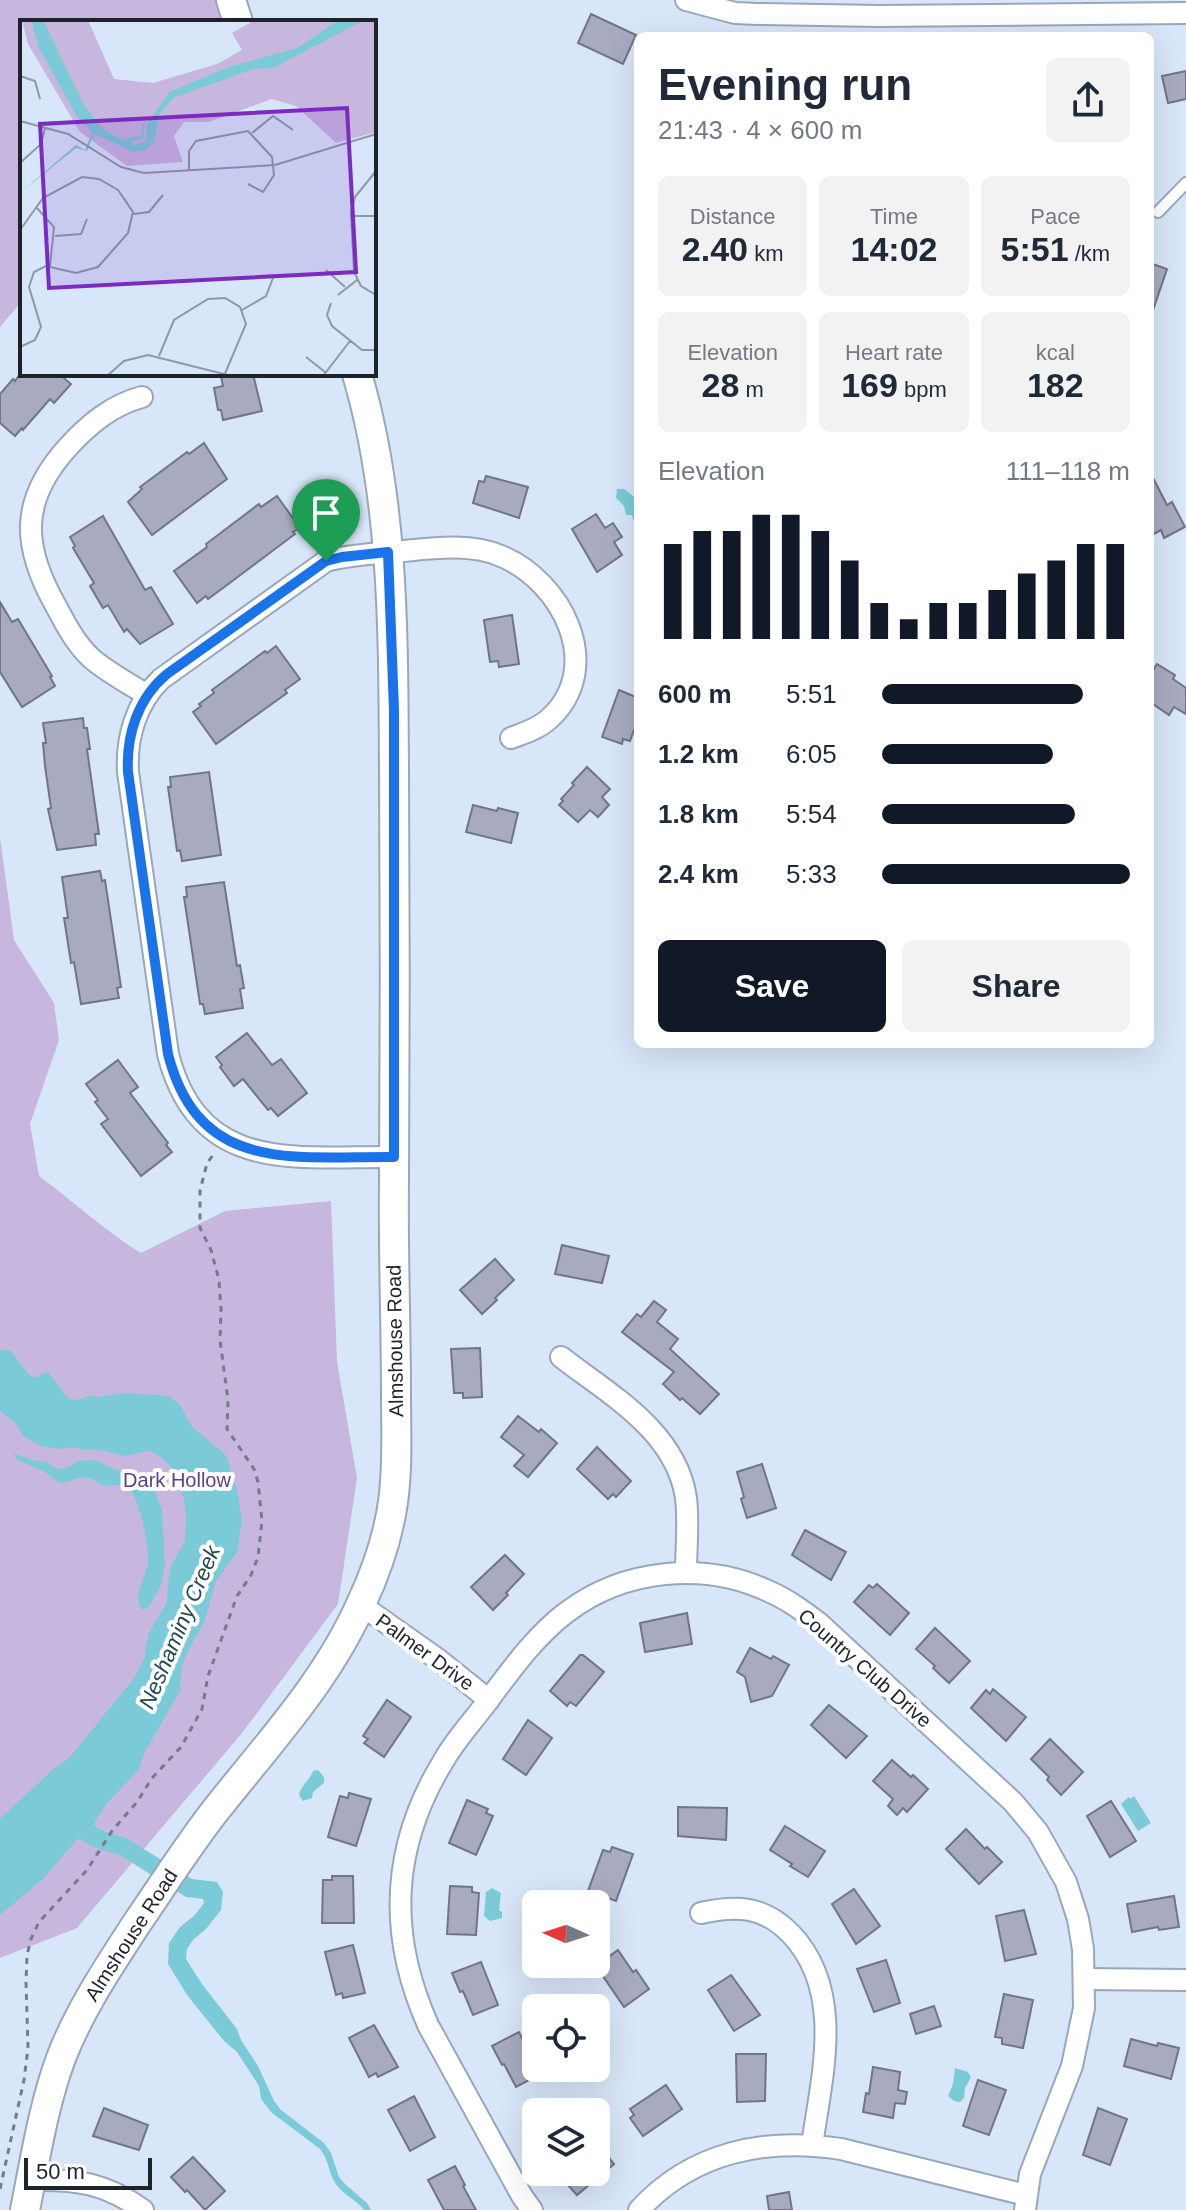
<!DOCTYPE html>
<html lang="en">
<head>
<meta charset="utf-8">
<style>
	:root { --surface:#fff; --page:#f2f2f3; --text:#1f2937; --muted:#747a83; --accent:#111827 }
	body { margin:0; font-family:Helvetica,sans-serif; background:var(--page); color:var(--text); height:100vh; display:flex; flex-direction:column; font-size:30px; white-space:nowrap }
	* { box-sizing:border-box; margin:0 }
	p { font-size:26px; color:var(--muted) }
	.icon { flex:none; width:44px; height:44px; fill:none; stroke:currentColor; stroke-width:2; stroke-linecap:round; stroke-linejoin:round }
	.map { position:relative; flex:1; overflow:hidden }
	.drawer { position:absolute; left:634px; top:32px; width:520px; height:1016px; display:flex; flex-direction:column; background:var(--surface); border-radius:12px; box-shadow:0 8px 32px #0002 }
	.drawer>* { flex:none }
	.needle { width:52px; rotate:273deg }
	.fabs { position:absolute; left:522px; top:1890px; display:grid; gap:16px }
	.fabs a { display:grid; place-items:center; width:88px; height:88px; border-radius:12px; background:var(--surface); box-shadow:0 8px 32px #0002; font-size:40px }
	.scale { position:absolute; left:24px; bottom:20px; width:128px; box-sizing:border-box; padding-left:8px; border:4px solid #1e232a; border-top:0; font-size:22px; line-height:28px; white-space:nowrap; color:#1e232a; -webkit-text-stroke:6px #fff; paint-order:stroke }
	.pin { position:absolute; display:grid; place-items:center; width:68px; height:68px; color:#fff; margin:-82px -34px; border-radius:50% 50% 50% 0; rotate:-45deg; box-shadow:0 0 8px #0007 }
	.pin .icon { rotate:45deg }
	.round { display:grid; place-items:center; flex:none; width:84px; height:84px; border-radius:12px; background:var(--page) }
	.head { display:flex; align-items:center; justify-content:space-between; height:136px; padding:0 24px }
	h1 { font-size:44px; font-weight:700; line-height:60px }
	.metrics { display:grid; grid-template-columns:repeat(3,1fr); gap:12px; height:136px; padding:8px 24px }
	.metrics div { display:grid; align-content:center; border-radius:12px; background:var(--page); text-align:center }
	.metrics b { font-size:34px; font-weight:700 }
	.metrics small { font-size:22px; font-weight:400 }
	.metrics p { font-size:22px }
	.chart { height:224px; padding:16px 24px }
	.chart p { display:flex; justify-content:space-between }
	.chart svg { width:100%; height:144px; margin-top:8px; stroke:var(--accent); stroke-width:6 }
	.cta { display:flex; gap:16px; margin-top:auto; padding:16px 24px }
	.cta a { flex:1; height:92px; border-radius:12px; background:var(--accent); color:#fff; font-size:32px; font-weight:700; line-height:92px; text-align:center }
	.cta a+a { background:var(--page); color:var(--text) }
	ul { padding:0 24px; list-style:none; font-size:26px }
	li { display:grid; grid-template-columns:128px 96px 1fr; align-items:center; height:60px }
	li i { height:20px; border-radius:10px; background:var(--accent) }
	.map>svg:first-child { display:block }
	.green { fill:#c7b6de }
	.water { fill:#7acbd7 }
	.building { fill:#a8abc0; stroke:#727487; stroke-width:2 }
	.lines { fill:none; stroke-linecap:round; stroke-linejoin:round }
	.service-casing { stroke:#9aa7b9; stroke-width:14 }
	.minor-casing { stroke:#9aa7b9; stroke-width:24 }
	.secondary-casing { stroke:#9aa7b9; stroke-width:32 }
	.path { stroke:#737c88; stroke-width:3; stroke-dasharray:6 6; stroke-linecap:butt }
	.service { stroke:#fff; stroke-width:10 }
	.minor { stroke:#fff; stroke-width:20 }
	.secondary { stroke:#fff; stroke-width:28 }
	.route-casing { stroke:#fff; stroke-width:16 }
	.route { stroke:#1a73e8; stroke-width:10 }
	.labels { text-anchor:middle; stroke-width:8; stroke-linejoin:round; paint-order:stroke }
	.street-label { font-size:20px; fill:#1e232a; stroke:#fff }
	.park-label { font-size:20px; fill:#603f82; stroke:#fff }
	.water-label { font-size:22px; font-style:italic; fill:#22484e; stroke:#fff }
	.inset-road { fill:none; stroke:#8e98a6; stroke-width:2 }
	.view { fill:#7b2cbf; fill-opacity:0.15; stroke:#7b2cbf; stroke-width:4 }
	.inset-edge { fill:none; stroke:#1e232a; stroke-width:4 }
</style>
</head>
<body>
<div class="map">
<svg width="1186" height="2210" viewBox="0 0 1186 2210">
	<rect width="100%" height="100%" fill="#d8e6f9"/>
	<g class="green">
		<polygon points="0,0 219,0 225,22 22,22 22,301 0,327"/>
		<path d="M0,837L14,940L54,1003L59,1040L30,1124L39,1176C73,1201 105,1231 141,1253L225,1211L331,1201L337,1362L357,1478L338,1604L242,1733L77,1928L0,1958Z"/>
	</g>
	<g class="water">
		<polygon points="617,489 624,489 638,500 637,520 633,520 632,515 626,515 624,506 616,498"/>
		<path d="M0,1350H9L12,1352L28,1374L35,1378L45,1372L49,1373L68,1399L78,1400L91,1395L97,1397L125,1393L170,1396L180,1405L193,1428L226,1455L238,1494L242,1520L237,1552L216,1581L204,1622L188,1651L181,1669L180,1691L143,1755L139,1769L107,1803L93,1825L103,1831L126,1838L192,1879L217,1882L223,1892L221,1910L206,1929L193,1940L187,1949L186,1959L202,1984L237,2029L241,2040L258,2066L274,2101L281,2110L324,2143L331,2153L339,2177L346,2185L367,2203L371,2210H364C355,2198 341,2194 334,2181C328,2170 328,2158 320,2149L271,2112L261,2099L259,2086L237,2052L224,2041L187,1995L168,1964L169,1943L180,1927L194,1916L204,1903L203,1899L186,1897L120,1855L96,1848L78,1838L43,1879L0,1915V1819L51,1771L70,1757L135,1677L144,1658L149,1633L167,1602L168,1583L172,1564L185,1541L186,1517L184,1499L173,1469L162,1458L153,1452L147,1451L125,1456L96,1449L84,1450L74,1447L63,1449L41,1446L23,1436L16,1424L0,1411Z"/>
		<path d="M13,1453L31,1460L46,1462L55,1468L64,1469L79,1461L95,1460L116,1470H131L145,1476L154,1490L162,1510L165,1564L161,1585L148,1608L142,1610C140,1606 138,1602 138,1598C138,1589 147,1573 148,1561C149,1547 139,1488 123,1485C118,1484 109,1486 104,1486C82,1471 83,1479 60,1483L43,1471L16,1459Z"/>
		<path d="M318,1770L324,1777V1783L313,1792L312,1798L303,1801L299,1795C301,1785 310,1780 313,1771Z"/>
		<polygon points="1134,1796 1151,1823 1138,1831 1121,1804 1129,1797 1130,1799"/>
		<polygon points="492,1888 501,1893 499,1910 502,1912 502,1918 490,1921 484,1916 486,1892"/>
		<polygon points="955,2068 968,2072 971,2077 965,2088 964,2098 960,2102 954,2101 948,2096 953,2084"/>
	</g>
	<g class="building">
		<polygon points="591,14 636,35 623,64 578,43"/>
		<polygon points="1186,71 1186,99 1168,103 1162,76"/>
		<polygon points="1150,263 1167,269 1152,313 1150,313"/>
		<polygon points="20,374 59,374 71,384 54,403 50,399 23,430 22,428 15,436 0,423 0,394 13,379 15,381"/>
		<polygon points="234,374 253,374 262,411 223,420 221,410 218,410 214,388 223,386 221,377"/>
		<polygon points="204,443 227,479 152,535 128,502 142,489 140,487 187,452 189,454"/>
		<polygon points="1150,472 1167,505 1172,502 1185,527 1164,538 1161,530 1150,536"/>
		<polygon points="486,476 528,487 519,518 473,503 479,481 484,482"/>
		<polygon points="277,496 300,528 293,532 295,534 227,585 208,599 206,596 197,603 174,571 207,547 206,544 259,504 261,507"/>
		<polygon points="596,514 605,528 613,523 622,537 614,542 622,555 597,572 572,529"/>
		<polygon points="103,516 145,590 151,587 173,624 140,644 127,629 124,632 108,605 103,608 90,586 94,583 73,548 75,546 70,537"/>
		<polygon points="0,602 12,622 18,619 52,676 50,677 55,686 22,707 0,672"/>
		<polygon points="512,615 519,664 499,667 498,661 490,662 484,620"/>
		<polygon points="276,646 300,679 285,690 287,693 216,744 193,712 201,706 199,704 214,693 212,690 265,651 267,653"/>
		<polygon points="1157,664 1175,675 1173,679 1186,688 1186,714 1174,707 1169,715 1150,702 1150,675"/>
		<polygon points="619,690 638,698 638,719 630,741 623,739 622,744 602,737"/>
		<polygon points="83,718 84,728 87,728 90,749 87,749 99,834 95,834 96,845 57,850 48,809 51,808 45,766 43,743 46,743 43,723"/>
		<polygon points="587,767 610,789 602,797 609,805 598,817 590,810 578,822 559,805 563,801 561,799 574,785 572,783"/>
		<polygon points="209,772 221,855 182,861 180,850 177,851 168,787 171,787 170,777"/>
		<polygon points="473,805 497,811 498,808 518,813 511,843 466,832"/>
		<polygon points="100,871 102,881 105,880 121,987 117,988 119,998 81,1004 74,962 71,963 64,918 68,918 62,877"/>
		<polygon points="224,882 237,966 240,965 244,988 240,989 243,1008 205,1014 203,1004 200,1004 184,897 187,897 186,887"/>
		<polygon points="247,1033 272,1065 281,1059 307,1093 278,1116 271,1108 268,1110 243,1079 234,1086 220,1067 222,1065 216,1057"/>
		<polygon points="118,1060 138,1087 130,1093 168,1143 166,1145 172,1152 141,1176 101,1124 108,1119 95,1102 98,1100 86,1084"/>
		<polygon points="562,1245 609,1256 602,1283 555,1274"/>
		<polygon points="495,1259 514,1280 495,1298 497,1300 482,1314 460,1290"/>
		<polygon points="654,1301 666,1310 657,1322 678,1339 670,1349 719,1394 700,1414 682,1398 680,1400 663,1384 674,1372 622,1332 637,1314 641,1317"/>
		<polygon points="480,1348 482,1397 463,1398 463,1393 454,1393 451,1349"/>
		<polygon points="518,1416 539,1432 541,1429 557,1443 528,1477 514,1466 524,1455 501,1437"/>
		<polygon points="597,1447 631,1481 616,1497 613,1494 608,1499 577,1469"/>
		<polygon points="762,1464 776,1508 747,1518 741,1499 744,1497 737,1472"/>
		<polygon points="805,1530 846,1552 831,1580 792,1555"/>
		<polygon points="505,1555 524,1574 506,1593 508,1595 493,1610 471,1587"/>
		<polygon points="877,1584 909,1613 890,1635 854,1602 869,1585 873,1588"/>
		<polygon points="687,1613 692,1644 645,1652 640,1623"/>
		<polygon points="935,1628 970,1661 949,1683 933,1668 935,1666 916,1649"/>
		<polygon points="750,1648 771,1659 773,1656 789,1665 772,1696 751,1702 745,1677 737,1672"/>
		<polygon points="580,1655 583,1655 604,1672 576,1706 570,1702 567,1706 550,1691"/>
		<polygon points="993,1689 1026,1717 1006,1741 971,1708 986,1690 990,1694"/>
		<polygon points="387,1700 411,1717 384,1757 364,1743 368,1739 363,1736"/>
		<polygon points="829,1705 867,1736 846,1758 811,1725"/>
		<polygon points="528,1720 552,1738 526,1775 503,1759"/>
		<polygon points="1050,1739 1083,1772 1061,1795 1047,1780 1049,1777 1031,1759"/>
		<polygon points="892,1760 911,1777 913,1775 928,1789 907,1812 903,1808 897,1815 888,1806 893,1799 873,1781"/>
		<polygon points="349,1793 371,1799 356,1846 328,1837 340,1796 348,1798"/>
		<polygon points="467,1800 488,1809 486,1813 493,1816 476,1855 449,1843"/>
		<polygon points="1111,1801 1136,1841 1110,1857 1087,1816"/>
		<polygon points="678,1807 727,1808 726,1840 678,1836"/>
		<polygon points="785,1826 825,1851 808,1877 790,1866 792,1864 770,1850"/>
		<polygon points="966,1829 985,1849 987,1847 1002,1862 979,1884 946,1849"/>
		<polygon points="612,1847 633,1854 616,1901 588,1891 603,1850 610,1852"/>
		<polygon points="332,1876 353,1876 354,1923 322,1923 323,1880 332,1880"/>
		<polygon points="450,1886 472,1887 472,1892 479,1893 476,1935 447,1934"/>
		<polygon points="854,1889 880,1926 856,1944 832,1904"/>
		<polygon points="1174,1896 1179,1927 1159,1930 1158,1927 1132,1932 1127,1904"/>
		<polygon points="1024,1910 1036,1954 1005,1961 996,1916"/>
		<polygon points="353,1945 365,1993 343,1998 342,1993 336,1995 325,1952"/>
		<polygon points="618,1950 633,1972 636,1970 649,1989 624,2007 596,1966"/>
		<polygon points="886,1960 900,2003 874,2012 857,1969"/>
		<polygon points="481,1962 498,2005 473,2015 463,1991 460,1992 452,1973"/>
		<polygon points="731,1975 760,2015 734,2031 708,1990"/>
		<polygon points="1004,1994 1033,2000 1023,2048 1002,2044 1002,2038 995,2037"/>
		<polygon points="934,2006 941,2026 916,2034 910,2014"/>
		<polygon points="374,2025 398,2067 378,2077 376,2073 369,2077 349,2038"/>
		<polygon points="519,2032 538,2070 534,2072 537,2076 516,2087 504,2064 502,2065 492,2046"/>
		<polygon points="1131,2039 1157,2046 1158,2043 1179,2048 1171,2079 1124,2066"/>
		<polygon points="736,2054 766,2054 765,2101 737,2102"/>
		<polygon points="873,2067 900,2072 898,2090 907,2092 905,2104 895,2103 893,2118 863,2112 866,2093 869,2094"/>
		<polygon points="978,2080 1006,2090 989,2135 963,2126"/>
		<polygon points="666,2085 682,2109 643,2136 630,2118 634,2115 630,2109"/>
		<polygon points="414,2096 435,2137 410,2151 388,2110"/>
		<polygon points="104,2108 148,2125 139,2150 93,2136"/>
		<polygon points="1098,2108 1127,2119 1110,2165 1083,2155"/>
		<polygon points="596,2142 614,2164 577,2195 566,2183 570,2179 564,2172 596,2172"/>
		<polygon points="193,2157 225,2191 205,2210 187,2190 185,2192 171,2177"/>
		<polygon points="455,2166 465,2185 463,2186 476,2210 444,2210 428,2180"/>
		<polygon points="789,2192 792,2210 769,2210 767,2196"/>
	</g>
	<g class="lines">
		<g class="service-casing">
			<polyline id="service" points="1158,212 1186,183"/>
		</g>
		<g class="minor-casing">
			<g id="minor">
				<polyline points="686,0 735,13 757,14 879,16 1186,13"/>
				<path d="M142,397C112,405 89,424 68,447C19,501 22,547 57,608C66,625 76,644 91,658C107,672 128,683 147,695"/>
				<path d="M394,1157C295,1156 199,1175 168,1054L128,772C126,738 136,703 161,679L326,561C348,555 370,554 393,552C428,549 468,542 501,556C562,581 606,667 549,719C538,729 524,733 511,738"/>
				<path d="M561,1357C610,1395 676,1431 686,1498C689,1522 686,1549 686,1573"/>
				<polyline points="361,1605 439,1660 489,1700"/>
				<path d="M701,1913C737,1905 764,1906 791,1934C845,1991 822,2075 812,2145"/>
				<polyline points="1085,1979 1186,1980"/>
				<path d="M31,2180C77,2179 105,2183 143,2210"/>
				<path d="M532,2210L522,2196L428,2025C387,1933 391,1846 444,1760C456,1739 473,1721 487,1702C511,1670 536,1635 567,1612C624,1569 704,1561 768,1591C787,1599 803,1611 819,1623L1013,1802L1038,1832L1066,1882L1078,1919L1083,1949L1084,2008L1072,2066L1030,2174L1025,2210"/>
				<path d="M639,2210C692,2152 765,2137 841,2149L1026,2195"/>
			</g>
		</g>
		<g class="secondary-casing">
			<g id="secondary">
				<polyline points="231,0 238,22"/>
				<path d="M25,2210C35,2160 43,2107 61,2058C80,2009 109,1966 137,1923C163,1885 187,1847 215,1811C267,1745 327,1681 361,1604C376,1572 388,1538 393,1502C398,1467 396,1431 396,1395C396,1324 393,1252 394,1180C395,1044 395,907 394,771C393,638 395,503 357,374"/>
			</g>
		</g>
		<polyline class="path" points="0,2189 24,2080 28,2048 26,1982 27,1955 31,1939 39,1922 87,1870 112,1831 137,1802 152,1778 181,1747 202,1709 208,1676 237,1596 251,1575 258,1557 262,1521 258,1482 254,1469 227,1429 228,1400 220,1340 221,1309 219,1280 211,1250 200,1228 200,1191 207,1163 214,1154"/>
		<use href="#service" class="service"/>
		<use href="#minor" class="minor"/>
		<use href="#secondary" class="secondary"/>
	</g>
	<g class="lines">
		<g class="route-casing">
			<path id="route" d="M388,552L394,710V1157C295,1156 199,1175 168,1054L128,772C126,735 138,698 167,674L326,561L342,557Z"/>
		</g>
		<use href="#route" class="route"/>
	</g>
	<g class="labels">
		<g class="street-label">
			<text transform="translate(395 1341) rotate(-91)" y="7">Almshouse Road</text>
			<text transform="translate(425 1652) rotate(36)" y="7">Palmer Drive</text>
			<text transform="translate(865 1668) rotate(41)" y="7">Country Club Drive</text>
			<text transform="translate(131 1935) rotate(-57)" y="7">Almshouse Road</text>
		</g>
		<g class="park-label">
			<text x="177" y="1487">Dark Hollow</text>
		</g>
		<g class="water-label">
			<text transform="translate(179 1627) rotate(-67)" y="8">Neshaminy Creek</text>
		</g>
	</g>
	<g transform="translate(20 20)">
		<rect width="356" height="356" fill="#d8e6f9"/>
		<path d="M2,0H68L94,59L133,63L197,44L222,30L212,13L235,0H356V112L316,123L276,86L252,79L188,102H164L154,116L163,142L107,146L60,112L8,24Z" fill="#c7b6de"/>
		<path d="M11,0H23L64,85L84,110L108,122L105,119L121,116L122,107L125,100L123,118L111,122L115,125L126,121L127,104L149,72L209,47L277,28L317,1L344,0L253,48L233,49L153,78L140,94L134,121L127,130L113,132L74,114L67,131L56,128L0,173L56,125L65,130L72,112L58,98L19,28Z" fill="#7acbd7"/>
		<path class="inset-road" d="M0,56L15,61L20,79M0,101L48,114L101,147L124,153L255,145L356,114M232,113L253,96L273,110M0,143L21,124L25,108M169,151V131L176,121L228,111L252,137L254,155L243,172L228,164M356,151L335,177L331,193L334,252L341,266L356,275M16,187L34,207L30,246M114,194L129,192L143,175M331,196H356M0,210L23,178L62,157L79,159L98,170L113,192L108,213L78,247L56,253L26,246L14,252L9,267L21,307L15,320L0,327M35,216L61,214L67,199M306,250L325,267M318,275L337,260M311,283L307,295L312,306L342,330H356M222,290L246,276L253,258M139,336L154,300L188,279L205,278L220,287L226,304L204,356M286,337L305,352M87,356L104,341L128,335L212,356M303,356L330,321"/>
		<path class="view" d="M327,88L336,252L29,268L20,104Z"/>
		<rect width="356" height="356" class="inset-edge"/>
	</g>
</svg>
<div class="fabs">
<a><svg class="needle" viewBox="-14 -14 28 28"><path d="M0-13l5 13h-10z" fill="#e53935"/><path d="M0 13l5-13h-10z" fill="#747a83"/></svg></a>
<a><svg class="icon" aria-label="locate" viewBox="0 0 24 24"><circle cx="12" cy="12" r="6"/><path d="M12 2v4M12 18v4M2 12h4M18 12h4"/></svg></a>
<a><svg class="icon" aria-label="layers" viewBox="0 0 24 24"><path d="M12 4l9 5-9 5-9-5zM3 14l9 5 9-5"/></svg></a>
</div>
<div class="scale">50 m</div>
<div class="pin" style="left:326px;top:561px;background:#1e9e55"><svg class="icon" aria-label="arrive" viewBox="0 0 24 24"><path d="M6 21V4h12l-3 4 3 4H6"/></svg></div>
<section class="drawer">
<div class="head"><div><h1>Evening run</h1><p>21:43 · 4 × 600 m</p></div><a class="round"><svg class="icon" aria-label="share" viewBox="0 0 24 24"><path d="M12 15V3M7 8l5-5 5 5M5 13v7h14v-7"/></svg></a></div>
<div class="metrics">
<div><p>Distance</p><b>2.40<small> km</small></b></div>
<div><p>Time</p><b>14:02</b></div>
<div><p>Pace</p><b>5:51<small> /km</small></b></div>
</div>
<div class="metrics">
<div><p>Elevation</p><b>28<small> m</small></b></div>
<div><p>Heart rate</p><b>169<small> bpm</small></b></div>
<div><p>kcal</p><b>182</b></div>
</div>
<div class="chart"><p><span>Elevation</span>111–118 m</p>
<svg viewBox="0 0 160 44" preserveAspectRatio="none"><path d="M5 44V15M15 44V11M25 44V11M35 44V6M45 44V6M55 44V11M65 44V20M75 44V33M85 44V38M95 44V33M105 44V33M115 44V29M125 44V24M135 44V20M145 44V15M155 44V15"/></svg>
</div>
<ul>
<li><b>600 m</b>5:51<i style="width:81%"></i></li>
<li><b>1.2 km</b>6:05<i style="width:69%"></i></li>
<li><b>1.8 km</b>5:54<i style="width:78%"></i></li>
<li><b>2.4 km</b>5:33<i style="width:100%"></i></li>
</ul>
<div class="cta"><a>Save</a><a>Share</a></div>
</section>
</div>
</body>
</html>
